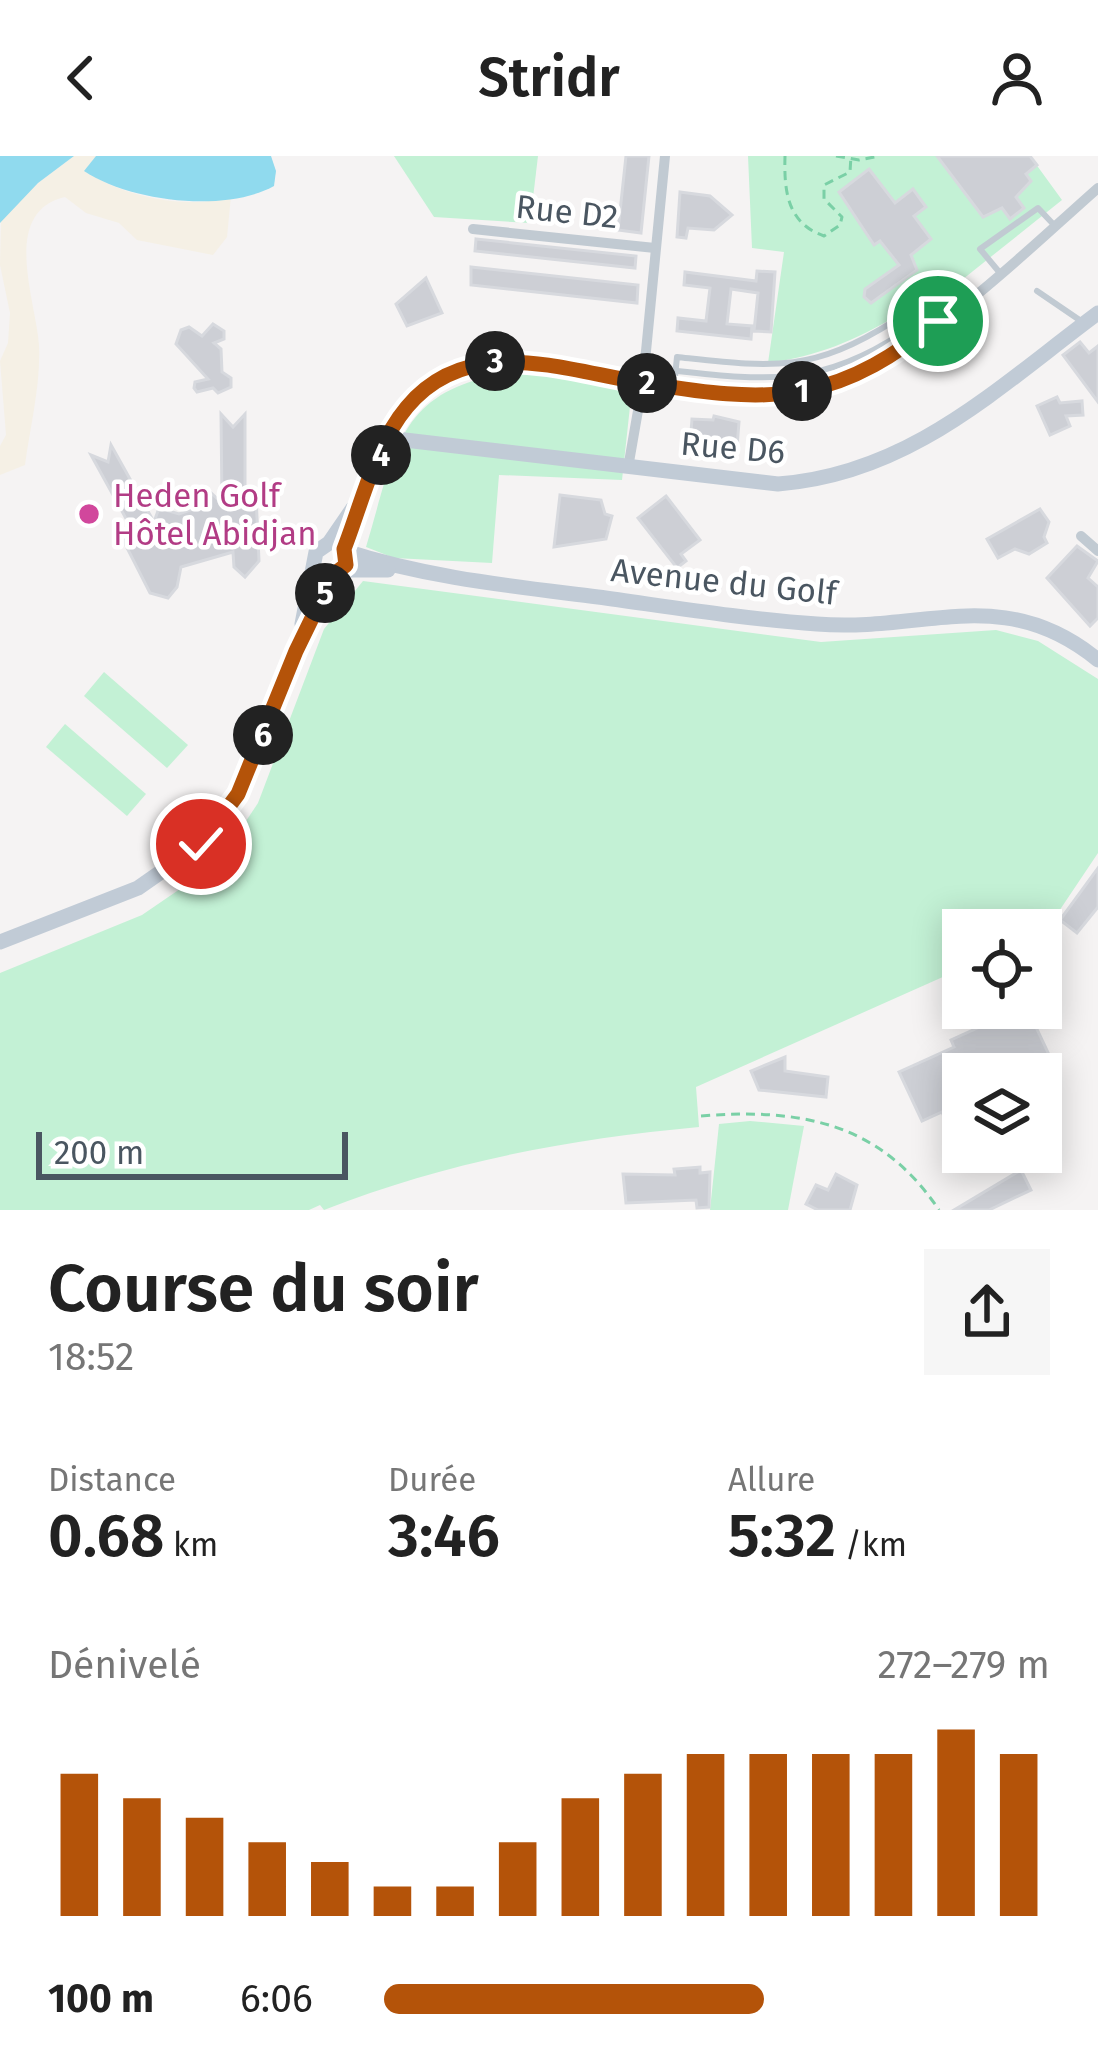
<!DOCTYPE html>
<html lang="fr">
<head>
<meta charset="utf-8">
<style>
	:root { --surface:#fff; --page:#f6f6f6; --text:#222; --muted:#767676; --accent:#b45309 }
	body { margin:0; font-family:"Fira Sans",sans-serif; background:var(--page); color:var(--text); height:100vh; display:flex; flex-direction:column; font-size:45px; white-space:nowrap }
	* { box-sizing:border-box; margin:0 }
	p { font-size:39px; color:var(--muted) }
	.icon { flex:none; width:66px; height:66px; fill:none; stroke:currentColor; stroke-width:2; stroke-linecap:round; stroke-linejoin:round }
	.map { position:relative; height:1054px; overflow:hidden }
	.sheet { display:flex; flex-direction:column; background:var(--surface); flex:1 }
	.sheet>* { flex:none }
	.tools { position:absolute; left:942px; top:753px; display:grid; gap:24px }
	.tools a { display:grid; place-items:center; width:120px; height:120px; border-radius:0px; background:var(--surface); box-shadow:0 6px 30px #0003; font-size:60px }
	.scale { position:absolute; left:36px; bottom:30px; width:312px; box-sizing:border-box; padding-left:12px; border:6px solid #4a5661; border-top:0; font-size:33px; line-height:42px; white-space:nowrap; color:#4a5661; -webkit-text-stroke:9px #fff; paint-order:stroke }
	.pin { position:absolute; display:grid; place-items:center; width:102px; height:102px; color:#fff; margin:-51px; border:6px solid #fff; border-radius:50%; box-shadow:0 3px 12px #0007 }
	.km { position:absolute; width:60px; height:60px; margin:-30px; border-radius:50%; background:#222; color:#fff; font-size:33px; line-height:60px; text-align:center }
	.round { display:grid; place-items:center; flex:none; width:126px; height:126px; border-radius:0px; background:var(--page) }
	.head { display:flex; align-items:center; justify-content:space-between; height:204px; padding:0 48px }
	h1 { font-size:66px; font-weight:600; line-height:90px }
	.figures { display:grid; grid-template-columns:repeat(3,1fr); gap:18px; height:204px; padding:12px 48px }
	.figures div { display:grid; align-content:center }
	.figures b { font-size:60px; font-weight:600 }
	.figures small { font-size:33px; font-weight:400 }
	.figures p { font-size:33px }
	.chart { height:336px; padding:24px 48px }
	.chart p { display:flex; justify-content:space-between }
	.chart svg { width:100%; height:216px; margin-top:12px; stroke:var(--accent); stroke-width:6 }
	ul { padding:0 48px; list-style:none; font-size:39px }
	li { display:grid; grid-template-columns:192px 144px 1fr; align-items:center; height:90px }
	li i { height:30px; border-radius:15px; background:var(--accent) }
	header { display:flex; justify-content:space-between; align-items:center; height:156px; padding:0 48px; background:var(--surface); font-size:54px; font-weight:600 }
	.map>svg:first-child { display:block }
	.green { fill:#c3f1d5 }
	.sand { fill:#f5f0e5 }
	.water { fill:#90daee }
	.building { fill:#cdcfd5; stroke:#d7d9de; stroke-width:3 }
	.lines { fill:none; stroke-linecap:round; stroke-linejoin:round }
	.path { stroke:#7ad0a6; stroke-width:3; stroke-dasharray:9 6; stroke-linecap:butt }
	.lane { stroke:#c1cad2; stroke-width:6 }
	.street { stroke:#c1cad2; stroke-width:10 }
	.secondary { stroke:#c1cbd6; stroke-width:15 }
	.route-casing { stroke:#fff; stroke-width:24 }
	.route { stroke:#b45309; stroke-width:15 }
	.hotel-dot { fill:#d1479c; stroke:#fff; stroke-width:4.5 }
	.labels { text-anchor:middle; stroke-width:9; stroke-linejoin:round; paint-order:stroke }
	.street-label { font-size:33px; fill:#4a5661; stroke:#fff }
	.hotel-label { font-size:33px; fill:#b23c85; stroke:#fff; text-anchor:start }
</style>
</head>
<body>
<header><svg class="icon" aria-label="back" viewBox="0 0 24 24"><path d="M15 5l-7 7 7 7"/></svg>Stridr<svg class="icon" aria-label="person" viewBox="0 0 24 24"><circle cx="12" cy="8" r="4"/><path d="M4 21q1-7 8-7t8 7"/></svg></header>
<div class="map">
<svg width="1098" height="1054" viewBox="0 0 1098 1054">
	<rect width="100%" height="100%" fill="#f5f3f3"/>
	<g class="green">
		<polygon points="394,0 538,0 530,67 434,61"/>
		<path d="M748,0H1030L1062,44L908,167L898,159C854,185 818,200 768,207L784,96L752,92Z"/>
		<path d="M523,215L632,232L622,324L499,319L492,407L394,402L366,391C397,287 399,229 523,215Z"/>
		<path d="M363,425L821,486L996,474L1038,485L1098,523V697L1045,776L963,774V812L696,931L699,971C569,983 446,1006 324,1054L320,1049L309,1054H0V817L142,759L218,707L258,647L324,473Z"/>
		<polygon points="104,516 188,589 167,612 84,540"/>
		<polygon points="65,568 146,638 127,660 46,591"/>
		<polygon points="750,965 804,970 788,1054 710,1054 719,968"/>
	</g>
	<path class="sand" d="M74,0H96L85,15C122,40 187,55 231,40L227,81L213,99L137,84L119,67L86,57L65,41C0,56 36,144 39,189C41,228 30,271 25,309L0,319V290L6,279L0,205L8,187L10,157L0,109L1,64L38,27Z"/>
	<g class="water">
		<polygon points="0,0 74,0 38,27 0,67"/>
		<path d="M96,0H271L276,15L274,30C225,57 131,46 84,15Z"/>
	</g>
	<g class="building">
		<polygon points="626,0 649,0 641,77 618,74"/>
		<polygon points="937,0 1030,0 1037,9 1026,18 1031,25 1016,41 1024,52 1010,63 1002,52 983,61"/>
		<polygon points="869,13 895,47 913,33 926,51 914,60 931,83 911,99 917,114 871,147 864,141 865,133 899,109 880,85 874,89 839,36"/>
		<polygon points="680,36 710,40 732,59 714,74 688,72 686,82 677,81"/>
		<polygon points="476,83 636,100 635,112 475,95"/>
		<polygon points="471,111 638,129 637,147 471,129"/>
		<polygon points="757,115 775,116 771,176 754,175 758,137 731,133 727,168 752,170 751,183 677,175 678,162 706,165 710,132 684,129 685,116 756,125"/>
		<polygon points="426,122 442,157 407,170 396,148"/>
		<polygon points="213,168 224,175 224,183 214,187 221,193 222,216 231,222 231,231 218,237 213,232 197,236 194,232 195,226 208,223 176,188 181,174 189,171 202,180"/>
		<polygon points="1080,186 1089,197 1098,190 1098,246 1063,199"/>
		<polygon points="1057,241 1060,247 1082,245 1083,259 1066,260 1070,270 1050,279 1037,250"/>
		<polygon points="221,258 233,271 245,258 245,334 256,340 259,405 245,421 234,411 233,396 181,411 177,431 168,442 150,437 122,382 129,368 91,299 108,306 111,289 154,366 159,352 179,358 196,352 210,336 222,347"/>
		<polygon points="714,260 739,266 737,291 690,288 692,263 713,264"/>
		<polygon points="560,339 601,344 605,358 612,360 606,383 554,391"/>
		<polygon points="666,340 700,384 681,398 686,405 677,412 638,362"/>
		<polygon points="1040,353 1049,366 1044,381 1047,387 1029,398 1015,393 998,402 987,383"/>
		<polygon points="1077,390 1098,405 1088,422 1098,431 1098,462 1090,470 1047,422"/>
		<polygon points="1098,712 1098,751 1077,777 1060,764"/>
		<polygon points="1005,852 1027,852 1052,905 1041,910 1044,918 963,918 963,962 948,969 942,956 922,965 899,916 954,891 951,884 993,865 996,870 1011,863"/>
		<polygon points="785,901 785,915 828,921 826,941 759,934 751,915"/>
		<polygon points="700,1011 700,1017 710,1016 709,1051 697,1052 696,1044 626,1047 623,1018 675,1019 674,1013"/>
		<polygon points="1021,1014 1031,1034 989,1054 954,1054"/>
		<polygon points="836,1018 857,1029 850,1054 818,1054 806,1048 816,1029 828,1034"/>
	</g>
	<g class="lines">
		<g class="path">
			<path d="M785,0C784,35 787,67 824,80L840,69L842,61L824,43V29L850,16L851,0"/>
			<polyline points="836,0 859,4 879,0"/>
			<path d="M701,960C800,952 880,966 939,1054"/>
		</g>
		<g class="lane">
			<polyline points="1000,117 980,93 1038,52 1055,70"/>
			<polyline points="1037,135 1081,165"/>
			<path d="M677,215C767,225 823,230 902,177"/>
			<path d="M674,230L677,201C771,211 810,218 894,165L902,177L918,178"/>
		</g>
		<g class="street">
			<polyline points="473,73 655,92"/>
			<path d="M388,282C447,173 540,209 638,226C699,236 767,247 827,229C920,202 1025,96 1098,32"/>
			<polyline points="628,312 643,226 665,0"/>
			<polyline points="1081,380 1098,395"/>
		</g>
		<g class="secondary">
			<path d="M345,395C428,422 512,430 598,441C671,451 744,463 817,468C923,477 1003,426 1098,504"/>
			<polyline points="343,414 388,414"/>
			<polyline points="302,468 316,396 329,387 353,352"/>
			<path d="M0,786L138,732L201,688L238,638L297,495L333,419L346,409L345,393L388,282L778,328C910,318 997,232 1098,157"/>
		</g>
	</g>
	<g class="lines">
		<g class="route-casing">
			<path id="route" d="M201,688L238,638L296,495L333,419L346,409L344,393C362,347 375,289 407,251C468,178 560,213 638,226C690,234 749,245 802,235C854,226 897,198 938,165"/>
		</g>
		<use href="#route" class="route"/>
	</g>
	<circle class="hotel-dot" cx="89" cy="358" r="12"/>
	<g class="labels">
		<g class="street-label">
			<text transform="translate(567 55) rotate(6)" y="12">Rue D2</text>
			<text transform="translate(733 291) rotate(5)" y="12">Rue D6</text>
			<text transform="translate(724 425) rotate(6)" y="12">Avenue du Golf</text>
		</g>
		<g class="hotel-label">
			<text x="113" y="351">Heden Golf<tspan x="113" dy="38">Hôtel Abidjan</tspan></text>
		</g>
	</g>
</svg>
<div class="tools">
<a><svg class="icon" aria-label="locate" viewBox="0 0 24 24"><circle cx="12" cy="12" r="6"/><path d="M12 2v4M12 18v4M2 12h4M18 12h4"/></svg></a>
<a><svg class="icon" aria-label="layers" viewBox="0 0 24 24"><path d="M12 4l9 5-9 5-9-5zM3 14l9 5 9-5"/></svg></a>
</div>
<div class="scale">200 m</div>
<div class="pin" style="left:938px;top:165px;background:#1e9e55"><svg class="icon" aria-label="arrive" viewBox="0 0 24 24"><path d="M6 21V4h12l-3 4 3 4H6"/></svg></div>
<div class="pin" style="left:201px;top:688px;background:#d93025"><svg class="icon" aria-label="check" viewBox="0 0 24 24"><path d="M5 12l5 5 9-10"/></svg></div>
<b class="km" style="left:802px;top:235px">1</b>
<b class="km" style="left:647px;top:227px">2</b>
<b class="km" style="left:495px;top:205px">3</b>
<b class="km" style="left:381px;top:299px">4</b>
<b class="km" style="left:325px;top:437px">5</b>
<b class="km" style="left:263px;top:579px">6</b>
</div>
<section class="sheet">
<div class="head"><div><h1>Course du soir</h1><p>18:52</p></div><a class="round"><svg class="icon" aria-label="share" viewBox="0 0 24 24"><path d="M12 15V3M7 8l5-5 5 5M5 13v7h14v-7"/></svg></a></div>
<div class="figures">
<div><p>Distance</p><b>0.68<small> km</small></b></div>
<div><p>Durée</p><b>3:46</b></div>
<div><p>Allure</p><b>5:32<small> /km</small></b></div>
</div>
<div class="chart"><p><span>Dénivelé</span>272–279 m</p>
<svg viewBox="0 0 160 44" preserveAspectRatio="none"><path d="M5 44V15M15 44V20M25 44V24M35 44V29M45 44V33M55 44V38M65 44V38M75 44V29M85 44V20M95 44V15M105 44V11M115 44V11M125 44V11M135 44V11M145 44V6M155 44V11"/></svg>
</div>
<ul>
<li><b>100 m</b>6:06<i style="width:57%"></i></li>
</ul>
</section>
</body>
</html>
